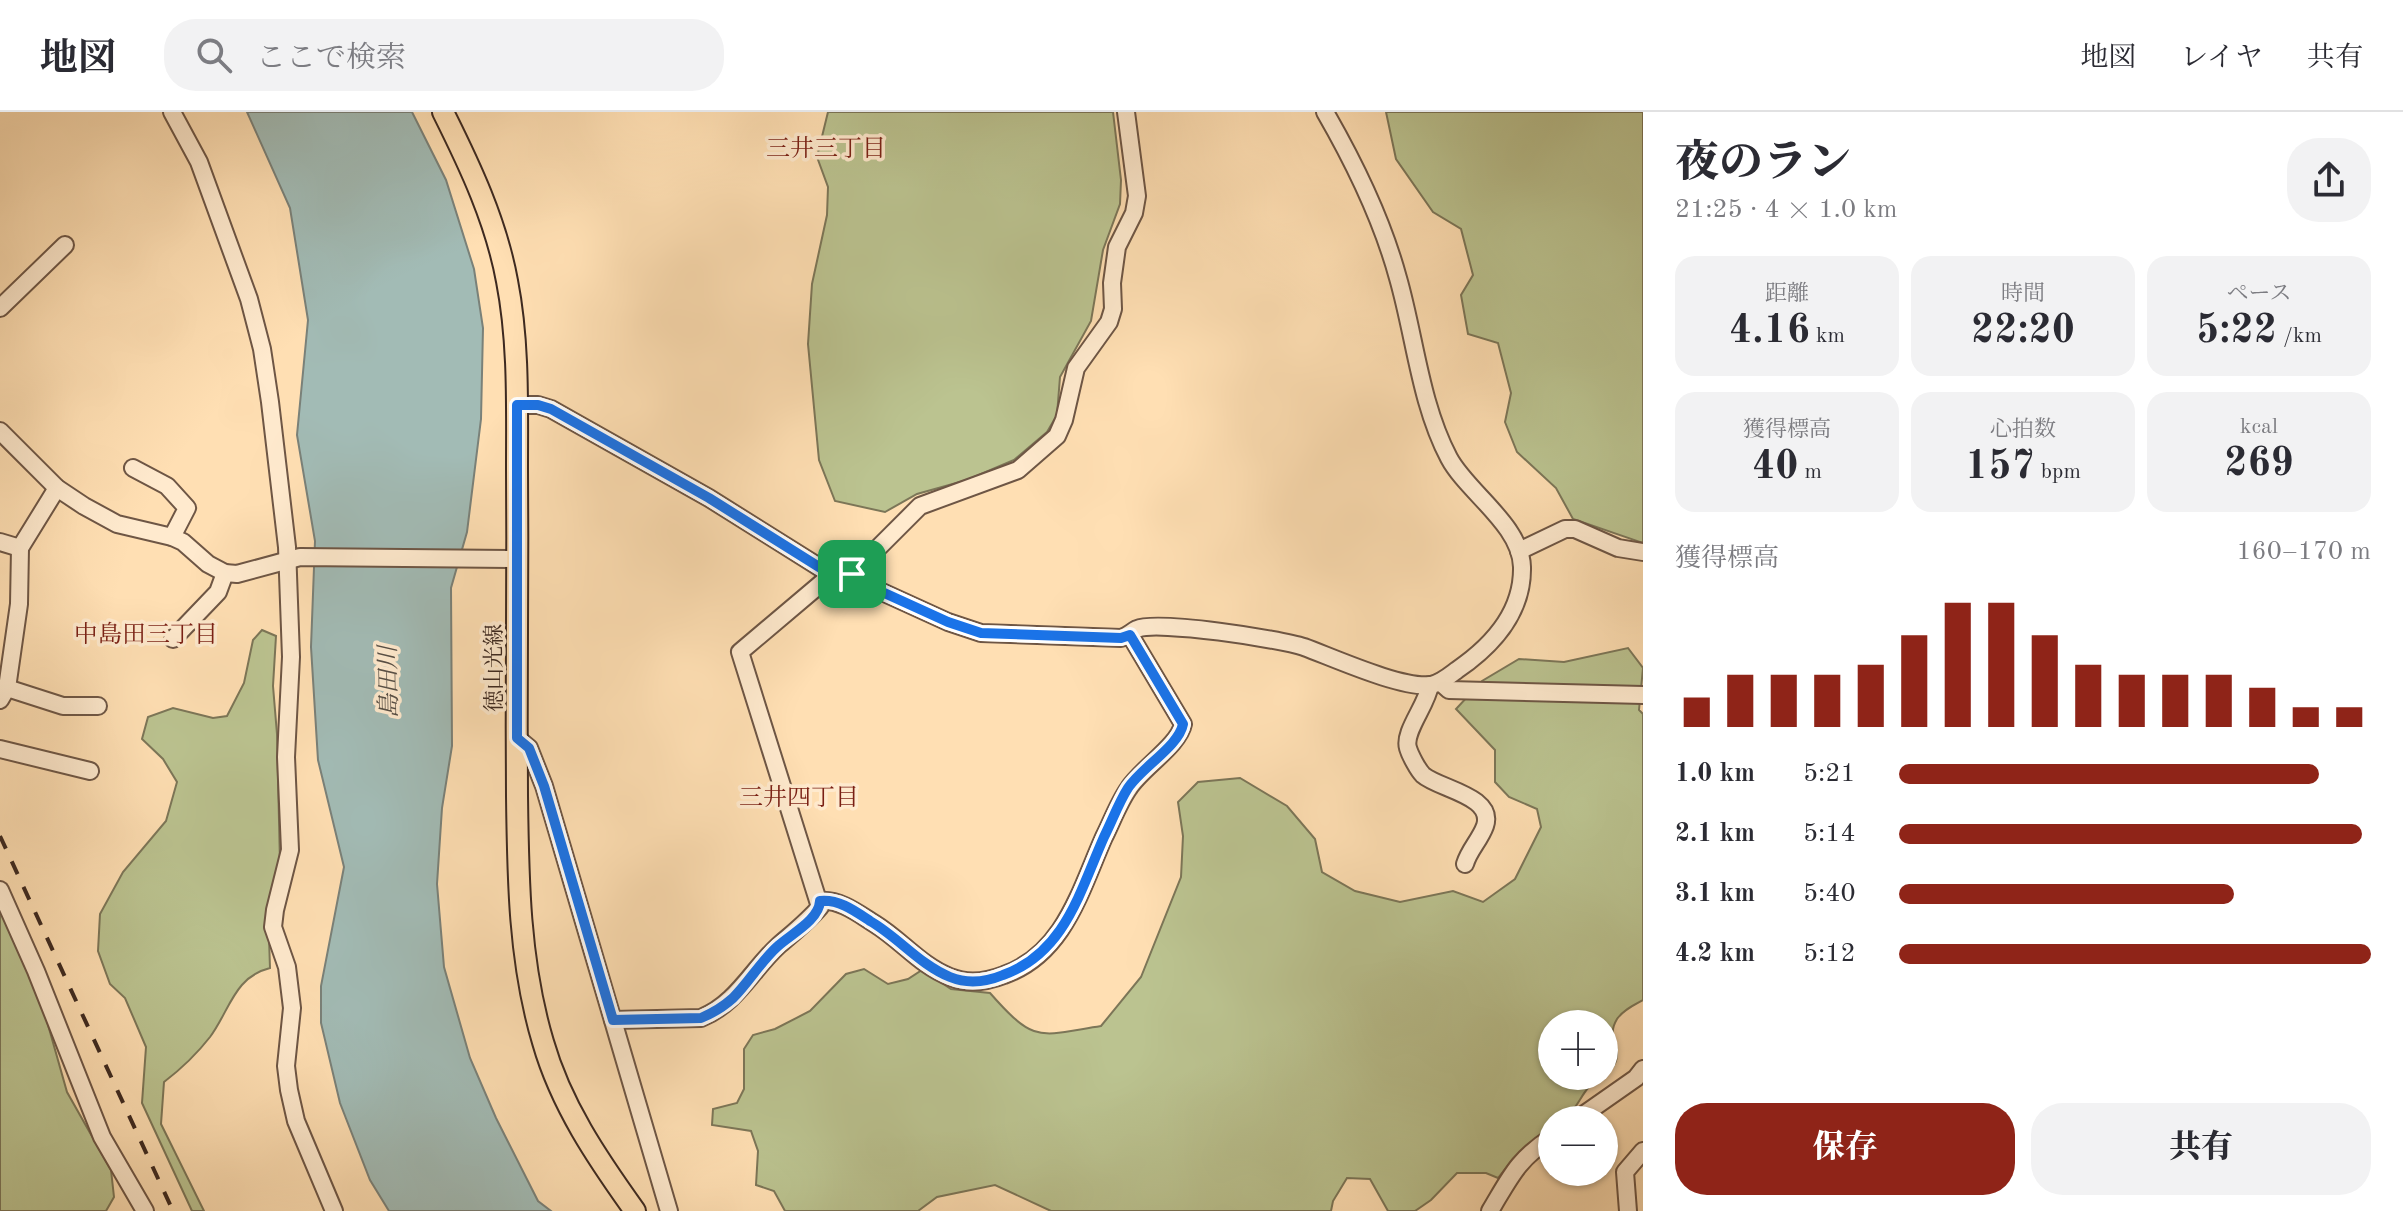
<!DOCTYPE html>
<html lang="ja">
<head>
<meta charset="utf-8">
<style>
	:root { --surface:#fff; --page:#f2f2f3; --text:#2b2b33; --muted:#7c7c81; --line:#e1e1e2; --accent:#8f2418 }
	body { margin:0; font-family:"Old Standard TT","Noto Serif JP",serif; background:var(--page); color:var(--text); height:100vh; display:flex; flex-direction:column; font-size:30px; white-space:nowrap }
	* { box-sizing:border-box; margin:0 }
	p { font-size:26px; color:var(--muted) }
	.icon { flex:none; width:44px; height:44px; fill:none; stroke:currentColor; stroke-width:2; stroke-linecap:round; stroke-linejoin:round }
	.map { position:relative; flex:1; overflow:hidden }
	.drawer { display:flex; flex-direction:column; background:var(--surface); width:760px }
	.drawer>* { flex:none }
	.buttons { position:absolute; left:1538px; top:898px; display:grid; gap:16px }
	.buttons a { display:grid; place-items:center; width:80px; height:80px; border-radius:50%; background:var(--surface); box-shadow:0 2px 6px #0004; font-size:40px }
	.pin { position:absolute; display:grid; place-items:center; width:68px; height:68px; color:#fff; margin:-34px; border-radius:16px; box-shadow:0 4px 12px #0006 }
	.round { display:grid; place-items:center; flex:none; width:84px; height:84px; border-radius:32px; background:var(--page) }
	.head { display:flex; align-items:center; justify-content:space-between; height:136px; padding:0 32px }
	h1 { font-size:44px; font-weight:800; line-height:60px }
	.figures { display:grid; grid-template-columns:repeat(3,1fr); gap:12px; height:136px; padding:8px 32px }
	.figures div { display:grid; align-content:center; border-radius:20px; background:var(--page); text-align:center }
	.figures b { font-size:40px; font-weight:800 }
	.figures small { font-size:22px; font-weight:400 }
	.figures p { font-size:22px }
	.chart { height:224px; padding:16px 32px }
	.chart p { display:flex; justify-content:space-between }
	.chart svg { width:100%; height:144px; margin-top:8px; stroke:var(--accent); stroke-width:6 }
	.action { display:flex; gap:16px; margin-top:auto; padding:16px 32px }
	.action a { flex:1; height:92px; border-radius:32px; background:var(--accent); color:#fff; font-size:32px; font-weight:800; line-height:92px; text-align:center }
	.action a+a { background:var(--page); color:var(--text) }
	ul { padding:0 32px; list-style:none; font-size:26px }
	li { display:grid; grid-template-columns:128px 96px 1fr; align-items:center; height:60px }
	li i { height:20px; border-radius:10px; background:var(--accent) }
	header { display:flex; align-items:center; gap:48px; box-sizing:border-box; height:112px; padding:0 40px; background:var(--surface); border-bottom:2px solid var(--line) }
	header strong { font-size:38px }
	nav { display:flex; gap:44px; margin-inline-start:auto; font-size:28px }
	.search { width:560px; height:72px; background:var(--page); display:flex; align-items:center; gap:20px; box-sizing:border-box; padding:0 28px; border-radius:32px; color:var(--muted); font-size:30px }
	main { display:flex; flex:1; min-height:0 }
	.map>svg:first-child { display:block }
	.green { fill:#bbc390; stroke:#7c7658; stroke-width:2; fill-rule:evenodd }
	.water { fill:#a2bbb5; stroke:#7a8179; stroke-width:2 }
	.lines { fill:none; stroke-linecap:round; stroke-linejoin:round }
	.minor-casing { stroke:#6e5645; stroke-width:20 }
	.major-casing { stroke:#3d2920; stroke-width:24 }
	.minor { stroke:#ffeace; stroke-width:16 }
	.major { stroke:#ffdfb3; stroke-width:20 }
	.rail { stroke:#3d2920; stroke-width:4; stroke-dasharray:14 14; stroke-linecap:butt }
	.route-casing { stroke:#fff; stroke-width:16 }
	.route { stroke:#1a73e8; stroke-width:10 }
	.labels { text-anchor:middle; stroke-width:7; stroke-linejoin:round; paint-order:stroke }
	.street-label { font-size:22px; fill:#3d2920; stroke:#ffeace }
	.neighbourhood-label { font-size:24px; fill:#7a1f14; stroke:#ffeace }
	.water-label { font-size:24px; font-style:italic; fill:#564e45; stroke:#ffeace }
</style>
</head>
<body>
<header>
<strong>地図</strong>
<div class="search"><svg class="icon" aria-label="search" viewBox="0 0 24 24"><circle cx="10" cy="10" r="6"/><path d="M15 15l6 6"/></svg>ここで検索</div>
<nav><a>地図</a><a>レイヤ</a><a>共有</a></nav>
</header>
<main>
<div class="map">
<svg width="1643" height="1099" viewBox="0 0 1643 1099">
	<rect width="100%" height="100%" fill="#ffdfb3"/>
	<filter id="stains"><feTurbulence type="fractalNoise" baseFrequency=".0025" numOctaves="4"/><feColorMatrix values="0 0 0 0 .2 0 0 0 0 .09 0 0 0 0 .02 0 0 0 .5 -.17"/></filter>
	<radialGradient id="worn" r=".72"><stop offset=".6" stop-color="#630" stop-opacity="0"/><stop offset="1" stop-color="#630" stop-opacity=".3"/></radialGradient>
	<g class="green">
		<polygon points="828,0 1113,0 1121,68 1120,92 1103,138 1091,209 1060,265 1057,303 1047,320 1014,348 967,368 917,382 885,400 835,389 819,348 808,232 812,172 827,103 828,75 817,45"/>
		<polygon points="1386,0 1643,0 1643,431 1573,407 1556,376 1517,340 1505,310 1511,281 1498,231 1468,222 1461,183 1473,163 1461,117 1433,100 1396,47"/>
		<path d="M262,518L276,524L273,574L277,622L280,751L268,795L270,856C234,865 230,898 210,925C196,943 181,957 164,970L161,1012L204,1099H192L142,991L146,935L125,886L110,872L98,839L100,802L123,760L166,709L177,670L163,647L142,627L148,605L173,596L213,606L227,604L244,571L253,528Z"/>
		<path d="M1628,536L1643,556L1639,598L1643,602V888C1634,893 1623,898 1617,907C1607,924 1618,928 1617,944C1615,962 1598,964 1588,976C1577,989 1573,1008 1552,1008V1015L1514,1046L1498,1066L1486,1061H1457L1431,1088L1415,1099H1388L1370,1067L1347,1066L1333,1089L1331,1099H1051L995,1073L937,1085L918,1099H785L774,1079L756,1073L758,1039L751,1019L712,1013L713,997L737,991L744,977V937L753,923L775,917L810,899L846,862L864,857L888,872L908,867L922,858L951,877L990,881C1035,932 1038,924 1101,914L1141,865L1181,765L1183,724L1178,690L1198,670L1240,666L1287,694L1315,727L1322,760L1355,779L1400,790L1453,779L1483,790L1515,767L1541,715L1537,697L1509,685L1495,670V638L1456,597L1482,569L1519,547L1564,550ZM1552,912H1604V964H1552Z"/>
		<polygon points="0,798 41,888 67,980 111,1058 114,1085 106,1099 0,1099"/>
	</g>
	<polygon class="water" points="247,0 412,0 446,68 474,157 483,216 481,307 467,420 451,476 452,634 442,696 437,772 444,855 470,946 496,1006 538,1089 551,1099 389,1099 370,1068 340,991 321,911 321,874 344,755 318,648 311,535 315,429 297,323 308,208 290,96"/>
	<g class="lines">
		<g class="minor-casing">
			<g id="minor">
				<polyline points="172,0 199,50 249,187 262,237 270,290 287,435 291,545 286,645 290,738 275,798 273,815 287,855 292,896 286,954 289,978 296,1009 334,1099"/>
				<polyline points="0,196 65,133"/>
				<polyline points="517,293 538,293 551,297 709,386 827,460 852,462 920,394 1018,358 1057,324 1064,308 1076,256 1109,210 1113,197 1112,171 1117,135 1134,101 1137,84 1126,0"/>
				<polyline points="0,319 57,376 84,394 117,412 172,425 183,430 208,452 225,461 237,462 300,445 518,447"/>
				<polyline points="133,356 167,374 187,396 172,425"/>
				<polyline points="0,430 20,436"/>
				<polyline points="1519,439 1565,417 1575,417 1618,436 1643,440"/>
				<path d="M852,462L858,469L948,510L981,521L1121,526C1128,524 1131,520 1137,517C1157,508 1280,527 1304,535C1334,546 1402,577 1431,573C1441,571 1449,564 1457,558C1492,534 1523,501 1522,455C1521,413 1467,380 1449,346C1420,291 1415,225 1398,166C1382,107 1355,52 1325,0"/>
				<polyline points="173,527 218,480 225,461"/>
				<polyline points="1440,570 1449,578 1643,583"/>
				<path d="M1430,573C1427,593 1403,620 1408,636C1410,643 1418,658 1423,663C1439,677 1495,684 1485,714C1480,728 1469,738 1465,752"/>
				<polyline points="7,576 63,594 98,594"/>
				<polyline points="0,588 7,576 19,492 20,436 57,376"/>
				<polyline points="517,626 529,636 544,674 669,1099"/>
				<polyline points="0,637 90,659"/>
				<polyline points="0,778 36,859 102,1025 145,1099"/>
				<path d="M820,789C840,787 859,802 875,812C901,828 921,854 950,865C967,872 986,870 1004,863C1064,842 1080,779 1104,725C1112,709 1119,690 1129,676C1142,656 1179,633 1183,612L1130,523"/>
				<path d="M613,908L701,906C736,892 752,858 778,834C793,821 807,810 820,795L740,540L824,469L827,460"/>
				<polyline points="1576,1008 1636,966 1643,957"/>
				<path d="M1490,1099C1511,1064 1517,1048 1552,1025"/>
				<polyline points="1628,1099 1625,1060 1643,1039"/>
			</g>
		</g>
		<g class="major-casing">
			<path id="major" d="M443,0C470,54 496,109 507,169C519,230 517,295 517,357C518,466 516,575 517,684C518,766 519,850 543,930C561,993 597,1046 635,1099"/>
		</g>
		<use href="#minor" class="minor"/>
		<use href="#major" class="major"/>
		<polyline class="rail" points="0,724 173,1099"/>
	</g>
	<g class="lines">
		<g class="route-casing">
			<path id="route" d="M517,293H538L551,297L709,386L827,460L852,462L858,469L948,510L981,521L1121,526L1130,523L1183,612C1179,634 1142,655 1128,676C1119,690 1112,709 1104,725C1080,779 1065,841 1003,863C986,870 967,872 950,865C920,853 898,825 870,809C855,799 839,787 820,789C819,808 791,822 778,834C761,849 749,870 733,886C723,895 713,901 701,906L613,908L544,674L529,636L517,626Z"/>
		</g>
		<use href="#route" class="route"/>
	</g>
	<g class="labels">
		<g class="street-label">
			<text transform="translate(493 556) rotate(-90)" y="8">徳山光線</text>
		</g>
		<g class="neighbourhood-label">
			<text x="826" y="44">三井三丁目</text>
			<text x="146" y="530">中島田三丁目</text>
			<text x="799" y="693">三井四丁目</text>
		</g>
		<g class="water-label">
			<text transform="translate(388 570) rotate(-91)" y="8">島田川</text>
		</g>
	</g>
	<rect width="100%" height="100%" filter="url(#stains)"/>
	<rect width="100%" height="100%" fill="url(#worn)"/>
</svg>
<div class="buttons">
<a>+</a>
<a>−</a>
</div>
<div class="pin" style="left:852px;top:462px;background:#1e9e55"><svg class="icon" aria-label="arrive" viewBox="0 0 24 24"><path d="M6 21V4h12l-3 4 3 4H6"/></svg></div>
</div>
<section class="drawer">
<div class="head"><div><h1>夜のラン</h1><p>21:25 · 4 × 1.0 km</p></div><a class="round"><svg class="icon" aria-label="share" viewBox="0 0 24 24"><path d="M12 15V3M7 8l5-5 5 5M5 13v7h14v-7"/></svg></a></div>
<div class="figures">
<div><p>距離</p><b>4.16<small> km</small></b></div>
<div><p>時間</p><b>22:20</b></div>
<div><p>ペース</p><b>5:22<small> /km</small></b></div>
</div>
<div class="figures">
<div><p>獲得標高</p><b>40<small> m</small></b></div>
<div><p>心拍数</p><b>157<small> bpm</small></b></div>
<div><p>kcal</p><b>269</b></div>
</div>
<div class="chart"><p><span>獲得標高</span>160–170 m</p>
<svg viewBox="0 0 160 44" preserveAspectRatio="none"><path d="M5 44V35M15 44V28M25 44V28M35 44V28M45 44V25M55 44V16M65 44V6M75 44V6M85 44V16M95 44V25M105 44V28M115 44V28M125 44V28M135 44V32M145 44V38M155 44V38"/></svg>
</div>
<ul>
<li><b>1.0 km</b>5:21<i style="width:89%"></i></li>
<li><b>2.1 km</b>5:14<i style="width:98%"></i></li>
<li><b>3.1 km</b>5:40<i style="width:71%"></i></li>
<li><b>4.2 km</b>5:12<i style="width:100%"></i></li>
</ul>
<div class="action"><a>保存</a><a>共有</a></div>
</section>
</main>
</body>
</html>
